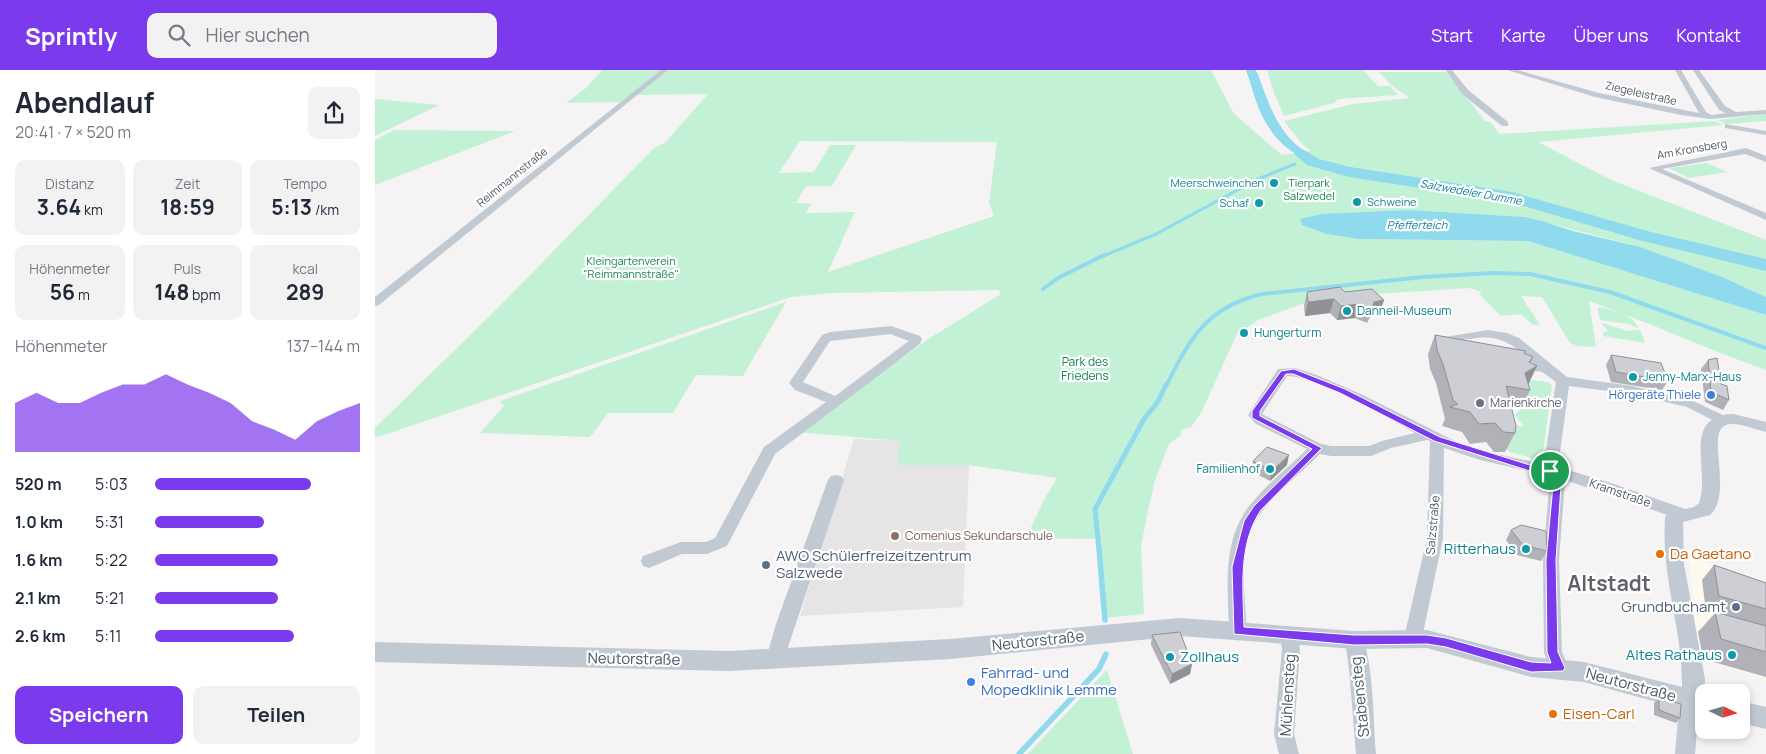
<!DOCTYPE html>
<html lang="de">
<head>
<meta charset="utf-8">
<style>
	:root { --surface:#fff; --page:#f2f2f3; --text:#1f2937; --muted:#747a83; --accent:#7c3aed }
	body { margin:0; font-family:Manrope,sans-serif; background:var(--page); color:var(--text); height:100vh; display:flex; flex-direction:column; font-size:19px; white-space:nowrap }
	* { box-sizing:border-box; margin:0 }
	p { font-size:16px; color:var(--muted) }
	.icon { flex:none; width:28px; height:28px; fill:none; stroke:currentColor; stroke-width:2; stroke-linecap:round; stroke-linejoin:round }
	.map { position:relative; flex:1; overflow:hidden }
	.sheet { display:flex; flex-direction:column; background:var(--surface); width:375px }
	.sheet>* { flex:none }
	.needle { width:32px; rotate:95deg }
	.tools { position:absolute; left:1320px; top:614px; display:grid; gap:10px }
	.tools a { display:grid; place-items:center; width:55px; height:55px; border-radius:10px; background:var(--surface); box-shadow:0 2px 8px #0003; font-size:25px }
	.pin { position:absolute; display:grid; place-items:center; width:42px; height:42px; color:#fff; margin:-21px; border:2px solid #fff; border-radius:50%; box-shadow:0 1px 5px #0007 }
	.round { display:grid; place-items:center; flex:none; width:52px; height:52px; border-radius:10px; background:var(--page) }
	.summary { display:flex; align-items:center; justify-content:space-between; height:85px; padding:0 15px }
	h1 { font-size:28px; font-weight:700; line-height:38px }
	.stats { display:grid; grid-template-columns:repeat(3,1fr); gap:8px; height:85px; padding:5px 15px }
	.stats div { display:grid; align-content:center; border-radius:10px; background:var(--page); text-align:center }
	.stats b { font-size:21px; font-weight:700 }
	.stats small { font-size:14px; font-weight:400 }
	.stats p { font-size:14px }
	.chart { height:140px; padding:10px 15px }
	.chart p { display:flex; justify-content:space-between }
	.chart svg { width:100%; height:90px; margin-top:5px; fill:var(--accent); opacity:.7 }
	.action { display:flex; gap:10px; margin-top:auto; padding:10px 15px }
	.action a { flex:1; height:58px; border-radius:10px; background:var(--accent); color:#fff; font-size:20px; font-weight:700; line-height:58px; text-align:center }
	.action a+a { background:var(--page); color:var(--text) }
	ul { padding:0 15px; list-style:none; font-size:16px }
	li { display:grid; grid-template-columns:80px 60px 1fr; align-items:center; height:38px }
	li i { height:12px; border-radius:6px; background:var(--accent) }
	header { display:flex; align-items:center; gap:30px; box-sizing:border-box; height:70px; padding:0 25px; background:var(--accent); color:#fff }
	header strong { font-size:24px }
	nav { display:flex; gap:28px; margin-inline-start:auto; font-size:18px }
	.search { width:350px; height:45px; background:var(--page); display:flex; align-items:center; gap:12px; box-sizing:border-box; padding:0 18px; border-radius:10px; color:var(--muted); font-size:19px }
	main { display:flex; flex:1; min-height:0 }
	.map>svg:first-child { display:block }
	.commercial { fill:#fdf9ef }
	.education { fill:#e6e4e5 }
	.green { fill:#c3f1d5; fill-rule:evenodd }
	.water { fill:#90daee }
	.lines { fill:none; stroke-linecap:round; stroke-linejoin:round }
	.stream-far3 { stroke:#90daee; stroke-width:3 }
	.stream-far2 { stroke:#90daee; stroke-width:4 }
	.stream-far1 { stroke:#90daee; stroke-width:5 }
	.stream { stroke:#90daee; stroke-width:5.5 }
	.river { fill:#90daee; fill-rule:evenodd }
	.minor { fill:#c1cad2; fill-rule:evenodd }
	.tertiary { fill:#c1cad2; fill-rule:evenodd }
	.wall { fill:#b0b2b7 }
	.shaded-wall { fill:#909195 }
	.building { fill:#cdcfd5; stroke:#909195 }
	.route { fill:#7c3aed; stroke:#fff; fill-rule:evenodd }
	.culture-dot { fill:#0f9aa8; stroke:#fff; stroke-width:2 }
	.shop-dot { fill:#3f7fe0; stroke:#fff; stroke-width:2 }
	.worship-dot { fill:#6b7280; stroke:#fff; stroke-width:2 }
	.education-dot { fill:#8d6e63; stroke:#fff; stroke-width:2 }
	.food-dot { fill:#e8710a; stroke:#fff; stroke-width:2 }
	.service-dot { fill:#5c6f8a; stroke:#fff; stroke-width:2 }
	.labels { text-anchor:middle; stroke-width:4.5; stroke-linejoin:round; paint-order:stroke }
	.far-street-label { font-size:11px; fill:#4a5661; stroke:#fff }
	.far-culture-label { font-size:11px; fill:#0d838f; stroke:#fff; text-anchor:end }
	.far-park-label { font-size:11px; fill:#17864f; stroke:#fff }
	.far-water-label { font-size:11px; font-style:italic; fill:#0c7c9b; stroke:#fff }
	.culture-label { font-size:12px; fill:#0d838f; stroke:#fff; text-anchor:start }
	.park-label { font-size:12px; fill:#17864f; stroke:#fff }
	.shop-label { font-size:12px; fill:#366cbe; stroke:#fff; text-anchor:end }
	.worship-label { font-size:12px; fill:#5b616d; stroke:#fff; text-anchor:start }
	.street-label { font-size:12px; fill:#4a5661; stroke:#fff }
	.education-label { font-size:12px; fill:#785e54; stroke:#fff; text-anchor:start }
	.near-culture-label { font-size:15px; fill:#0d838f; stroke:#fff; text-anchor:end }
	.near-food-label { font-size:15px; fill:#c56008; stroke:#fff; text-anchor:start }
	.near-service-label { font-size:15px; fill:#4e5e75; stroke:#fff; text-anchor:start }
	.near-street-label { font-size:15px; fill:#4a5661; stroke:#fff }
	.near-shop-label { font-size:15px; fill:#366cbe; stroke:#fff; text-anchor:start }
	.near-district-label { font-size:21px; font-weight:bold; fill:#5f6368; stroke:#fff }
</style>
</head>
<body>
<header>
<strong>Sprintly</strong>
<div class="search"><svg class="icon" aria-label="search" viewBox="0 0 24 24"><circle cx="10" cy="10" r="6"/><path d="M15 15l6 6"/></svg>Hier suchen</div>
<nav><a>Start</a><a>Karte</a><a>Über uns</a><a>Kontakt</a></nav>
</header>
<main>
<section class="sheet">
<div class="summary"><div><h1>Abendlauf</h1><p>20:41 · 7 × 520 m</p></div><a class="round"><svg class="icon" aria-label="share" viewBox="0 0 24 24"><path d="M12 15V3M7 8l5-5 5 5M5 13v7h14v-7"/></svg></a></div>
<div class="stats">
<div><p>Distanz</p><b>3.64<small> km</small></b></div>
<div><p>Zeit</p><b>18:59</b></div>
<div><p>Tempo</p><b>5:13<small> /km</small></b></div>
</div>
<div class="stats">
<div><p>Höhenmeter</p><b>56<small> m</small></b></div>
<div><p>Puls</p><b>148<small> bpm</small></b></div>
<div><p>kcal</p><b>289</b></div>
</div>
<div class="chart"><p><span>Höhenmeter</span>137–144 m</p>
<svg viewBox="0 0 160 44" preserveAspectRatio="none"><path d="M0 44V20L10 15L20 20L30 20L40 15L50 11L60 11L70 6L80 11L90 15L100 20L110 29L120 33L130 38L140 29L150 24L160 20V44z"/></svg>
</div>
<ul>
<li><b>520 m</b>5:03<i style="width:76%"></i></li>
<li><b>1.0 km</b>5:31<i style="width:53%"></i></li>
<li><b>1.6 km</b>5:22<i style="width:60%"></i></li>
<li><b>2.1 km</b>5:21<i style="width:60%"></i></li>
<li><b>2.6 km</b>5:11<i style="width:68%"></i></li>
</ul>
<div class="action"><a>Speichern</a><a>Teilen</a></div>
</section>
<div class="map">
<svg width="1391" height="684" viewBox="0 0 1391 684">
	<rect width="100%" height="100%" fill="#f5f3f3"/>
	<polygon class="commercial" points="1314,487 1391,512 1391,614 1390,609 1324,589"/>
	<polygon class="education" points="479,369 526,371 524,395 594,395 588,537 425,546"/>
	<g class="green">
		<path d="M227,0H836L859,44L907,85L936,81L928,75L909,51L978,34L1035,28L1017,16L1004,2H1072L1110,51L1116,52L1124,64L1340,51L1348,55L1163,72L1236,110L1391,170V227L1345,206L1265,177L1150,147L1034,140L925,149L927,155L951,164L984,169L1153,171L1391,245V300C1331,279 1274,252 1214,231L1221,277L1203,276L1195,273L1167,227L1146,226L1165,255H1158L1146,244L1126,246L1104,224L1108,223L1096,218L983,225L935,231L883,250L862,264L826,343L816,357L806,360V365L794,374L780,410L774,436L766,476L769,544L728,548L724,517V469L651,468L669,430L682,408L594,395H523L525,371L422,362L555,268L626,224L624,220L456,223L416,227L0,368V358L124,237L279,78L290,73L333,24L255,25L245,32L191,33L211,18ZM425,71L622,72L614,133L619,146L453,202L480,142L431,143L436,134L421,133L431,116H457L481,75H455L439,102L404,103Z"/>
		<polygon points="892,0 988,0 1003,16 1015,16 1023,25 963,29 959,33 909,46 899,23"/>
		<polygon points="0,29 64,35 0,66"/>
		<polygon points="1391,44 1391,51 1351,54 1343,50"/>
		<polygon points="19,60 140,61 0,115 0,70"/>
		<polygon points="1332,93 1352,102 1314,108 1294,98"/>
		<polygon points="411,232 368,306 321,305 298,343 233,343 215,367 105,363 129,336 125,331"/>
		<path d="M1223,237C1237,240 1257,243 1263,258L1253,254L1225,250Z"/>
		<polygon points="1226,253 1253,261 1265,260 1270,273 1228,266 1228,262 1233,261"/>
		<polygon points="1148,309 1173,312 1177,315 1167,391 1135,382 1131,379 1122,352 1149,357 1141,346 1142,342 1145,341 1143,339 1146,339"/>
		<polygon points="732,600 758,684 653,684"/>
	</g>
	<g class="water">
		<path d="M871,0H880L883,4C899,50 909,77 957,95L960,100C929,91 906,80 890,51C881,36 877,16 871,0Z"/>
		<polygon points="1034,140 1150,147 1167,151 1198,161 1265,177 1345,206 1391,227 1391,245 1153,171 984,169 951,164 927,155 925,149 947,144"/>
	</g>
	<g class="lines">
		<polyline class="stream-far3" points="726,187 781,164 883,109 920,94"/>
		<g class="stream-far2">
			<polyline points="668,219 683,208 729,185"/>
			<path d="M791,316C815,269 831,237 887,224L1048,207L1118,203L1155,204L1235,222L1391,278"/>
		</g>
		<polyline class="stream-far1" points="724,480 720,439 769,349 782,333 791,315"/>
		<g class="stream">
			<polyline points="724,478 730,550"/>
			<polyline points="644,684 724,599 731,584"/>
		</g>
		<polygon class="river" points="927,79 944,89 975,97 1137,122 1276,162 1391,189 1391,201 1264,170 1135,132 974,107 932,95 919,84"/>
		<g class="minor">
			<polygon points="286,0 293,0 4,235 0,236 0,227"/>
			<polygon points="1071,0 1077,0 1093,20 1133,52 1133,56 1127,56 1087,24"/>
			<polygon points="1132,0 1142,0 1224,23 1324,43 1300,0 1306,0 1331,42 1336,45 1351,43 1344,40 1318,0 1324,0 1350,36 1361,42 1391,40 1391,44 1335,49 1306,45 1220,27"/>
			<polygon points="1350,54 1391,61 1391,65 1350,58"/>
			<polygon points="1371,78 1391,86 1391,92 1370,84 1287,99 1391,143 1391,150 1274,98"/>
			<path d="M516,256L545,266L547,269L545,274L400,384L352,476L332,484H307L274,498L268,496L266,491L268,486L306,472H331L340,468L389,377L451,332L420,320L414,313L447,265L455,262ZM515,264L534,271L460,326L428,312L455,271Z"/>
			<path d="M1113,260L1132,263L1144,268L1192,307L1257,316L1316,330L1352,347L1354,350L1347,355L1312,337L1257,324L1194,316L1183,397L1236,413L1313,440L1315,444L1313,448L1307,450L1190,410L1184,490L1187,582L1194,598L1191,604L1184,606L1177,604L1169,582L1168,490L1175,406L1105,390L1069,378L1068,468L1047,568L1045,574L1038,576L1031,574L1029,568L1052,468L1055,371L1052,370L1016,378L996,386H956L945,384C925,404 899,423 883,447C862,479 870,525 872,561L869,567L863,569L857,567L854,561C853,520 847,474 872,439C889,416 912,399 932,379L881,354L873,345L903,299L920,298L942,305L988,325L1080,371L1107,381L1169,394L1181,312L1167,302L1139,298L1138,295L1139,292L1158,293C1130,266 1118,263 1079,272L1078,276L1082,282L1076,286L1072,285L1066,276L1070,267ZM912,306C946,307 1009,346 1040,363L1007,371L994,376H956L946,374L887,344Z"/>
			<polygon points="461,405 466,406 469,410 407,595 400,597 393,595 391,589 401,554 453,410 456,406"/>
			<polygon points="914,558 921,560 925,579 919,664 924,684 904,684 899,664 907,579 905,566 907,560"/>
			<path d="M979,562L986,564C999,592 998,652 1001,684H981L974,599L970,570L972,564Z"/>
			<polygon points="1318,623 1325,626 1328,632 1323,649 1320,684 1300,684 1303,649 1311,626"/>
		</g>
		<g class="tertiary">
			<path d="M1358,344L1391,352V362C1380,360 1359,350 1349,356C1332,365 1358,425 1335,445L1308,452L1309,494L1330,609L1329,645L1209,612L1156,607L1052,578L979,579L805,566L575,589L354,601L0,592V572L354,581L575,569L805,548L979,561L1052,560L1156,587L1209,592L1307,617C1308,560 1286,509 1290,448L1292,443L1319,437L1324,433C1336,401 1305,346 1358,344Z"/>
			<polygon points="1366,631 1391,637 1391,659 1366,653"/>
		</g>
	</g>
	<g class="wall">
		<polygon points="932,222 1009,230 1004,244 995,246 992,253 980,248 962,250 955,243 930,246 929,236"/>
		<polygon points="1060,265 1151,281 1150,284 1155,292 1153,314 1155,320 1146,339 1136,337 1140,363 1130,382 1119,382 1111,372 1095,374 1087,362 1067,356 1070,349 1061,313 1055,299 1053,284"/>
		<polygon points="1236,285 1293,311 1287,320 1236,312 1231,295"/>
		<polygon points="1333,290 1354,330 1348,340 1330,332 1326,299"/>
		<polygon points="878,391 912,395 895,411 876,401"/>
		<polygon points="1136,460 1172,481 1166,491 1142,485 1131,470"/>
		<polygon points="1339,495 1391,513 1391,607 1328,589 1323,562 1340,543 1331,541 1327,510"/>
		<polygon points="777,565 817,594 815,604 795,614 776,575"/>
		<polygon points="1284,628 1305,648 1301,653 1279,645 1279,633"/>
	</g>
	<g class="shaded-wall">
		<polygon points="959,229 955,243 930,246 933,232"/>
		<polygon points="1009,230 1004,244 995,246 992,253 999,232"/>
		<polygon points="984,234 980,248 962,250 966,236"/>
		<polygon points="1158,287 1151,303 1162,296 1153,315 1148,307 1154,292"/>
		<polygon points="914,385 912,395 895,411 897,401"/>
		<polygon points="817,594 815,604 795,614 797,604"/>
	</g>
	<g class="building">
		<polygon points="965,217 970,222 997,219 1009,230 999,232 996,239 984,234 966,236 959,229 933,232 932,222"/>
		<polygon points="1060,265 1151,281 1149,283 1158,287 1154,292 1162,296 1150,303 1155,320 1131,316 1141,356 1140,363 1128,362 1120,353 1104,354 1095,342 1075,337 1083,334 1078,330 1068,294 1062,280"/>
		<polygon points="1236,285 1286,293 1293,311 1241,302"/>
		<polygon points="1342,288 1346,314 1352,316 1354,330 1336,322 1333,290"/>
		<polygon points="892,377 914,385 897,401 878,391"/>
		<polygon points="1146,455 1171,461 1172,481 1148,475 1136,460"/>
		<polygon points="1339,495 1391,513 1391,539 1344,526"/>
		<polygon points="1340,542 1391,556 1391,582 1346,569"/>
		<polygon points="805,562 817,594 797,604 777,565"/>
		<polygon points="1284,628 1306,634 1305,648 1284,640"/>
	</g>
	<path class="route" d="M919,299L970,319L1065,367L1158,396L1187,401L1181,490L1183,582L1190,598L1188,601L1156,602L1071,577L1052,574L979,575L859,564L857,497L869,451L879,436L937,379L877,348V341L906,301ZM911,304H918L965,323L1059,371L1158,402L1179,405L1171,490L1172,582L1176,593L1156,592L1071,568L1052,565H979L869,557C868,518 863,474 886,440L947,378L885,346V341Z"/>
	<g class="culture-dot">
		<circle cx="899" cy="113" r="5"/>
		<circle cx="982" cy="132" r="5"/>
		<circle cx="884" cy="133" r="5"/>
		<circle cx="972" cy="241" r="5"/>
		<circle cx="869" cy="263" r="5"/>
		<circle cx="1258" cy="307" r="5"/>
		<circle cx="895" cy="399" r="5"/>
		<circle cx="1151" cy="479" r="5"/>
		<circle cx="1357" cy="585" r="5"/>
		<circle cx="795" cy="587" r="5"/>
	</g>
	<g class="shop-dot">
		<circle cx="1336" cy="325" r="5"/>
		<circle cx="596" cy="612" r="5"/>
	</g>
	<circle class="worship-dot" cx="1105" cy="333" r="5"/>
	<circle class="education-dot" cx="520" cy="466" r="5"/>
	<g class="food-dot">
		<circle cx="1285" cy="484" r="5"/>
		<circle cx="1178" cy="644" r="5"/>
	</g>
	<g class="service-dot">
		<circle cx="391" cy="495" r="5"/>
		<circle cx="1361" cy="537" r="5"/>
	</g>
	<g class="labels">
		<g class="far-street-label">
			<text transform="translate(1266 23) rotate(13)" y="4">Ziegeleistraße</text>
			<text transform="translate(1317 79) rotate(-10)" y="4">Am Kronsberg</text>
			<text transform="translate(137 107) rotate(-39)" y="4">Reimmannstraße</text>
		</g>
		<g class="far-culture-label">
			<text x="889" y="117">Meerschweinchen</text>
			<text x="992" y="136" text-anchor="start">Schweine</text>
			<text x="874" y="137">Schaf</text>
		</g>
		<g class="far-park-label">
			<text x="934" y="117">Tierpark<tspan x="934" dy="13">Salzwedel</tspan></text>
			<text x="256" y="195">Kleingartenverein<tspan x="256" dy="13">"Reimmannstraße"</tspan></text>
		</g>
		<g class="far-water-label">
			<text transform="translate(1096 122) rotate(10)" y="4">Salzwedeler Dumme</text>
			<text x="1042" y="159">Pfefferteich</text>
		</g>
		<g class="culture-label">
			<text x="982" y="245">Danneil-Museum</text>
			<text x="879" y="267">Hungerturm</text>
			<text x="1268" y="311">Jenny-Marx-Haus</text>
			<text x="885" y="403" text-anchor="end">Familienhof</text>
		</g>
		<g class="park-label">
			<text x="710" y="296">Park des<tspan x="710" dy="14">Friedens</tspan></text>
		</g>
		<g class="shop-label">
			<text x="1326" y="329">Hörgeräte Thiele</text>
		</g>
		<g class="worship-label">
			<text x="1115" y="337">Marienkirche</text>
		</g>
		<g class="street-label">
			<text transform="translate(1245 423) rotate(19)" y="4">Kramstraße</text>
			<text transform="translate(1058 455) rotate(-85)" y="4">Salzstraße</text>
		</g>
		<g class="education-label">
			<text x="530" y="470">Comenius Sekundarschule</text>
		</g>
		<g class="near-culture-label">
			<text x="1141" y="484">Ritterhaus</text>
			<text x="1347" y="590">Altes Rathaus</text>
			<text x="805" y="592" text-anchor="start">Zollhaus</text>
		</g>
		<g class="near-food-label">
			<text x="1295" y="489">Da Gaetano</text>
			<text x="1188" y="649">Eisen-Carl</text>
		</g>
		<g class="near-service-label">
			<text x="401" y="491">AWO Schülerfreizeitzentrum<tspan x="401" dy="17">Salzwede</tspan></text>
			<text x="1351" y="542" text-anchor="end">Grundbuchamt</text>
		</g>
		<g class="near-street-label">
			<text transform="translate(663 571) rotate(-6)" y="5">Neutorstraße</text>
			<text transform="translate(259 589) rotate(1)" y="5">Neutorstraße</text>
			<text transform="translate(1256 615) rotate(15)" y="5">Neutorstraße</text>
			<text transform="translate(913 625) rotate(-87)" y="5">Mühlensteg</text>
			<text transform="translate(985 627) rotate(-96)" y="5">Stabensteg</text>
		</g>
		<g class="near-shop-label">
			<text x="606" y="608">Fahrrad- und<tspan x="606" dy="17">Mopedklinik Lemme</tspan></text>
		</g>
		<g class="near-district-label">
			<text x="1234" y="521">Altstadt</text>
		</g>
	</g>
</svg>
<div class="tools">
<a><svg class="needle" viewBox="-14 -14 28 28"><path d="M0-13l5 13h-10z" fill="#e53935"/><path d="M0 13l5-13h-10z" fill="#747a83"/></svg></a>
</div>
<div class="pin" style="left:1175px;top:401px;background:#1e9e55"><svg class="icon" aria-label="arrive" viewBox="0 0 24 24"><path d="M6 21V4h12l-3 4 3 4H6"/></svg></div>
</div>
</main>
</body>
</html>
